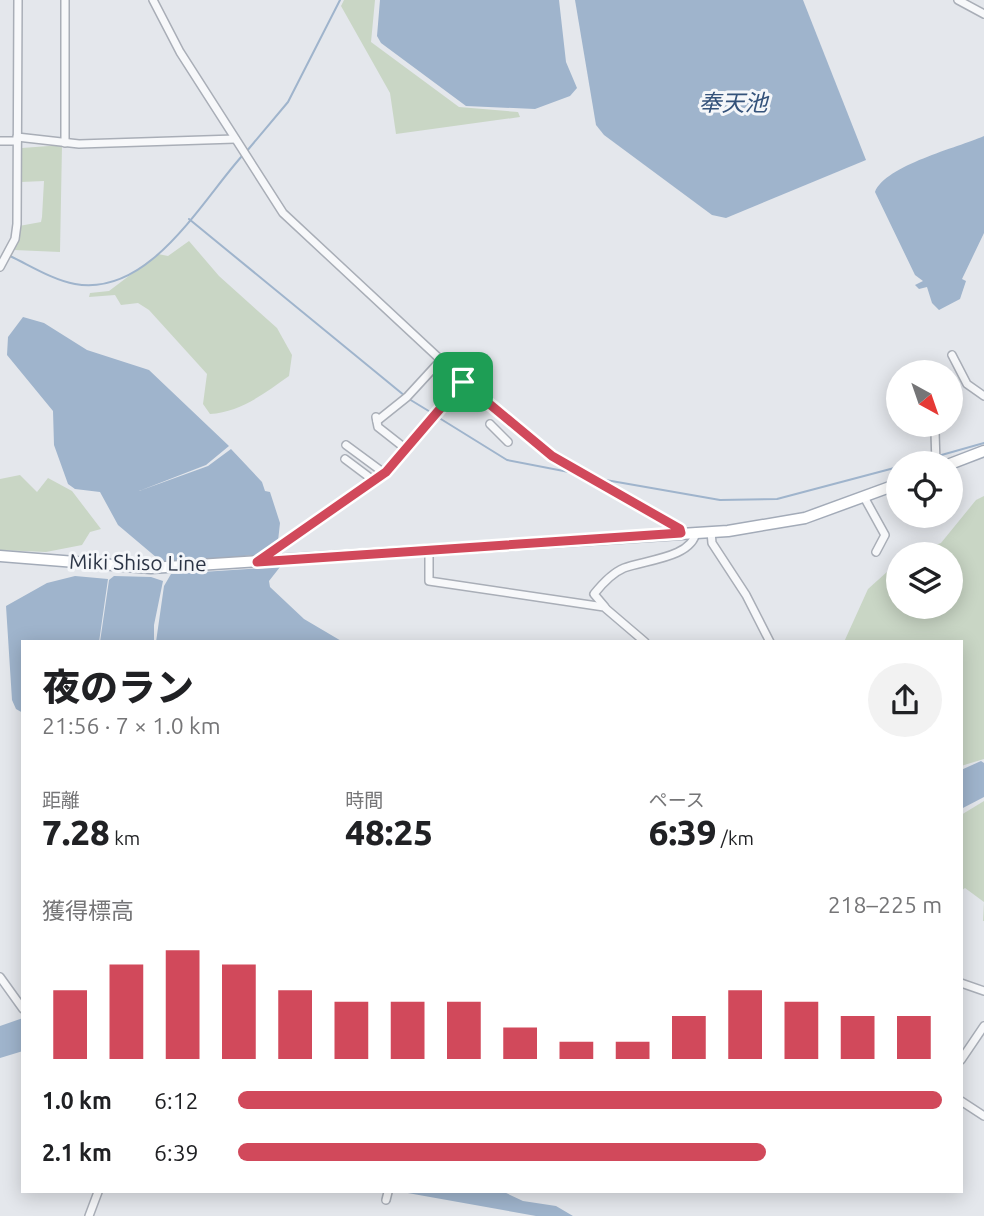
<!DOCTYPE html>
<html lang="ja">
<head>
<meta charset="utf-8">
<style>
	:root { --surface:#fff; --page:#f2f2f2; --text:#202124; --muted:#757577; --accent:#d1495b }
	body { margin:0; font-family:Ubuntu,"Noto Sans JP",sans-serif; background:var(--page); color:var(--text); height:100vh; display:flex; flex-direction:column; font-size:26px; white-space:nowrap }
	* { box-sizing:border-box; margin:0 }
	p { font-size:23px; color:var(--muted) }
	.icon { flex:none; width:38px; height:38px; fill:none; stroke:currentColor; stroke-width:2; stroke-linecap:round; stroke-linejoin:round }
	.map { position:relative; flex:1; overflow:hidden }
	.drawer { position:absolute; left:21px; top:640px; width:942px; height:553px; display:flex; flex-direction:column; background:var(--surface); border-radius:0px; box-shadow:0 4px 18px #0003 }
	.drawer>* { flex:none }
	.needle { width:46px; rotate:140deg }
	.buttons { position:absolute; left:886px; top:360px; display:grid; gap:14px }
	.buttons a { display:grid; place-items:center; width:77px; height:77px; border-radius:50%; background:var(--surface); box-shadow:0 4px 18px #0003; font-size:35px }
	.pin { position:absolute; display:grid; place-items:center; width:60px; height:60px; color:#fff; margin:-30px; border-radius:14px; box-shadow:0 4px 10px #0006 }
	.round { display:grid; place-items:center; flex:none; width:74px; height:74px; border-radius:37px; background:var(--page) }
	.overview { display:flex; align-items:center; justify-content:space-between; height:119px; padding:0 21px }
	h1 { font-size:38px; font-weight:800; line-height:52px }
	.figures { display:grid; grid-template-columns:repeat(3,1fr); gap:10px; height:119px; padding:7px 21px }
	.figures div { display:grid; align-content:center }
	.figures b { font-size:35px; font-weight:800 }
	.figures small { font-size:19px; font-weight:400 }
	.figures p { font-size:19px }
	.chart { height:196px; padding:14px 21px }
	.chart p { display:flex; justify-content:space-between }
	.chart svg { width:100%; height:126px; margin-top:7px; stroke:var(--accent); stroke-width:6 }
	ul { padding:0 21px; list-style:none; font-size:23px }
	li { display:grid; grid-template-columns:112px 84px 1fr; align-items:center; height:52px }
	li i { height:18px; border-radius:9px; background:var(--accent) }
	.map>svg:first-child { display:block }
	.green { fill:#c9d6c5 }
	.water { fill:#9fb4cc }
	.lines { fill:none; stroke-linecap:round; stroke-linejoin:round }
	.stream { stroke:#9fb4cc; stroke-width:2 }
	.minor-casing { stroke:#a9aeb7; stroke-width:10 }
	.major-casing { stroke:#a3abb8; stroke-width:13 }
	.minor { stroke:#f7f8fa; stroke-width:7 }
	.major { stroke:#fff; stroke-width:10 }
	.route-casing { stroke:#fff; stroke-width:14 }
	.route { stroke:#d1495b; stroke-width:9 }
	.labels { text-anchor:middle; stroke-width:6; stroke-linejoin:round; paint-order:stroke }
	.street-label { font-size:21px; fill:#2b3445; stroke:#f4f6f9 }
	.water-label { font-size:23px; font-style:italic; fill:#34527a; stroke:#f4f6f9 }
</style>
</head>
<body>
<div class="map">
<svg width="984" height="1216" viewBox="0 0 984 1216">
	<rect width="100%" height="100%" fill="#e4e7ec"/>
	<g class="green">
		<polygon points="344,0 375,0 371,42 459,107 518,112 520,117 396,134 390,93 341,6"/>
		<polygon points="62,145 60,252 14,250 19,226 41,222 42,217 44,181 21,182 22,148"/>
		<path d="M189,241L219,276L277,328L292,355L289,376C265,393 241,412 210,414L203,404L207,374L149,310L138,303L121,305L115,295L89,297L90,293L109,291L158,254L168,256Z"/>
		<polygon points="20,475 37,492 48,478 72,491 101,529 90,532 82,545 46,552 0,550 0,479"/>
		<polygon points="984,496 984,759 961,766 961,642 844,642 868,589 898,562 898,607 950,607 950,555 906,555 941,543 976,500"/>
		<polygon points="984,801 984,921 983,921 984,902 965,888 961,891 961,815"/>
	</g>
	<g class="water">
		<polygon points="380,0 559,0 566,62 577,88 570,96 535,109 466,106 381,43 377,36"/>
		<polygon points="575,0 803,0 866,160 726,218 712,215 604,135 596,125"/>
		<path d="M984,136V233L962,279L966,281L960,299L939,310L932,303L927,287L919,289L915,285L923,281L915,275L875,192C886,165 957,148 984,136Z"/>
		<polygon points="23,317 44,323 87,350 149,370 229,446 206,465 139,491 208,466 231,449 262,482 265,491 270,492 280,523 278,541 256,555 163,563 118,525 100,492 75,489 68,484 54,445 53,411 7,355 8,337"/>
		<polygon points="280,567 269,581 270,587 304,619 343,642 156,642 164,586 171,574"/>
		<polygon points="75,576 108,579 99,642 23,642 23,713 16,709 12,700 6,606 47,583"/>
		<polygon points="114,576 151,577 163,581 154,625 154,642 100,642 109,580"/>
		<polygon points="981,761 984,763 984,797 961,809 961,770"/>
		<polygon points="23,1018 23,1051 0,1058 0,1026"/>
		<polygon points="402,1192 504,1192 523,1201 556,1206 573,1216 536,1216"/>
	</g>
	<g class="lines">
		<g class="stream">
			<polyline points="246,152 288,102 340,0"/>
			<polyline points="189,219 405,396"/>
			<path d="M10,256C31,266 53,280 75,284C149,297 200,203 242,156"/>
			<polyline points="409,399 432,413"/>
			<polyline points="436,416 507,460 574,473"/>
			<polyline points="938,456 984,443"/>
			<polyline points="910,464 932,457"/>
			<polyline points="600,479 720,500 777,499 898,467"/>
		</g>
		<g class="minor-casing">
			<g id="minor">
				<polyline points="65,0 65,143"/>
				<polyline points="153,0 180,52 283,213 500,415 552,456 680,529 682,533"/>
				<polyline points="958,0 984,14"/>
				<polyline points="17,137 79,144 235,139"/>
				<polyline points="0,141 17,141"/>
				<polyline points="0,267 15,239 17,224 18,0"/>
				<polyline points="952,355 967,384 984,396"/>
				<polyline points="376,417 378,427 406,449"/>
				<polyline points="377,421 407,397 441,360"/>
				<polyline points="490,424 508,442"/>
				<polyline points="935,432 936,464"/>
				<polyline points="346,445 384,473"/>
				<polyline points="345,459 373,480"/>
				<polyline points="864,497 885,535 876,552"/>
				<polyline points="711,532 712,543 746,595 770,642"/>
				<polyline points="429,551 429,581 604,607 645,642"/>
				<polyline points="257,562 386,472 463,382"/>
				<path d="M605,607L594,594C602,584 612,573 624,568C644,560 692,558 696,532"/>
				<polyline points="0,977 23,1009"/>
				<polyline points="961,983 984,991"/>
				<polyline points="961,1060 984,1026"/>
				<polyline points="961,1101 984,1116"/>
				<polyline points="386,1200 388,1192"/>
				<polyline points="89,1216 98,1192"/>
			</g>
		</g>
		<g class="major-casing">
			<g id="major">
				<polyline points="950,464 984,451"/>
				<polyline points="0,556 151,568 728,531 805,518 898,484"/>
			</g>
		</g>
		<use href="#minor" class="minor"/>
		<use href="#major" class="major"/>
	</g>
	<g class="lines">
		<g class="route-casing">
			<polygon id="route" points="463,382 552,456 680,529 681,533 257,562 386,472"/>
		</g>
		<use href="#route" class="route"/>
	</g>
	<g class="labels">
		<g class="street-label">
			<text transform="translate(138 563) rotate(1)" y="7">Miki Shiso Line</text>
		</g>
		<g class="water-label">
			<text x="733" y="111">奉天池</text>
		</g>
	</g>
</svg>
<div class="buttons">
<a><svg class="needle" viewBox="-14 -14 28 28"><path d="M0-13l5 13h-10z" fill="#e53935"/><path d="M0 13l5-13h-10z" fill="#757577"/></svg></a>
<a><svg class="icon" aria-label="locate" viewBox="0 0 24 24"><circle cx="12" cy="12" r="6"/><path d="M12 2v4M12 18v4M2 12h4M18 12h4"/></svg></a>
<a><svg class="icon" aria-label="layers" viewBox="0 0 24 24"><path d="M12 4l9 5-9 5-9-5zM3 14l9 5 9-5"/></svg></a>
</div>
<div class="pin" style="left:463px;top:382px;background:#1e9e55"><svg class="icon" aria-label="arrive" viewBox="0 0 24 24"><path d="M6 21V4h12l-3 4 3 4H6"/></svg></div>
<section class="drawer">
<div class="overview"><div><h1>夜のラン</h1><p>21:56 · 7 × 1.0 km</p></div><a class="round"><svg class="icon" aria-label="share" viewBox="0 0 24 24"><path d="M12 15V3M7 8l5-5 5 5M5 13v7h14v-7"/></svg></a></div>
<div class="figures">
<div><p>距離</p><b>7.28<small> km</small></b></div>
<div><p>時間</p><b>48:25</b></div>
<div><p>ペース</p><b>6:39<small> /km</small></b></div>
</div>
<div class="chart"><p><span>獲得標高</span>218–225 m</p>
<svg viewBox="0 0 160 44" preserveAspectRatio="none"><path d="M5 44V20M15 44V11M25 44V6M35 44V11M45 44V20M55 44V24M65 44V24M75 44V24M85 44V33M95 44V38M105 44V38M115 44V29M125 44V20M135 44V24M145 44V29M155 44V29"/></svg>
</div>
<ul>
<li><b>1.0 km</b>6:12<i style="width:100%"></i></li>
<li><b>2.1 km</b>6:39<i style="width:75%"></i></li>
</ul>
</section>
</div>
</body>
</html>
